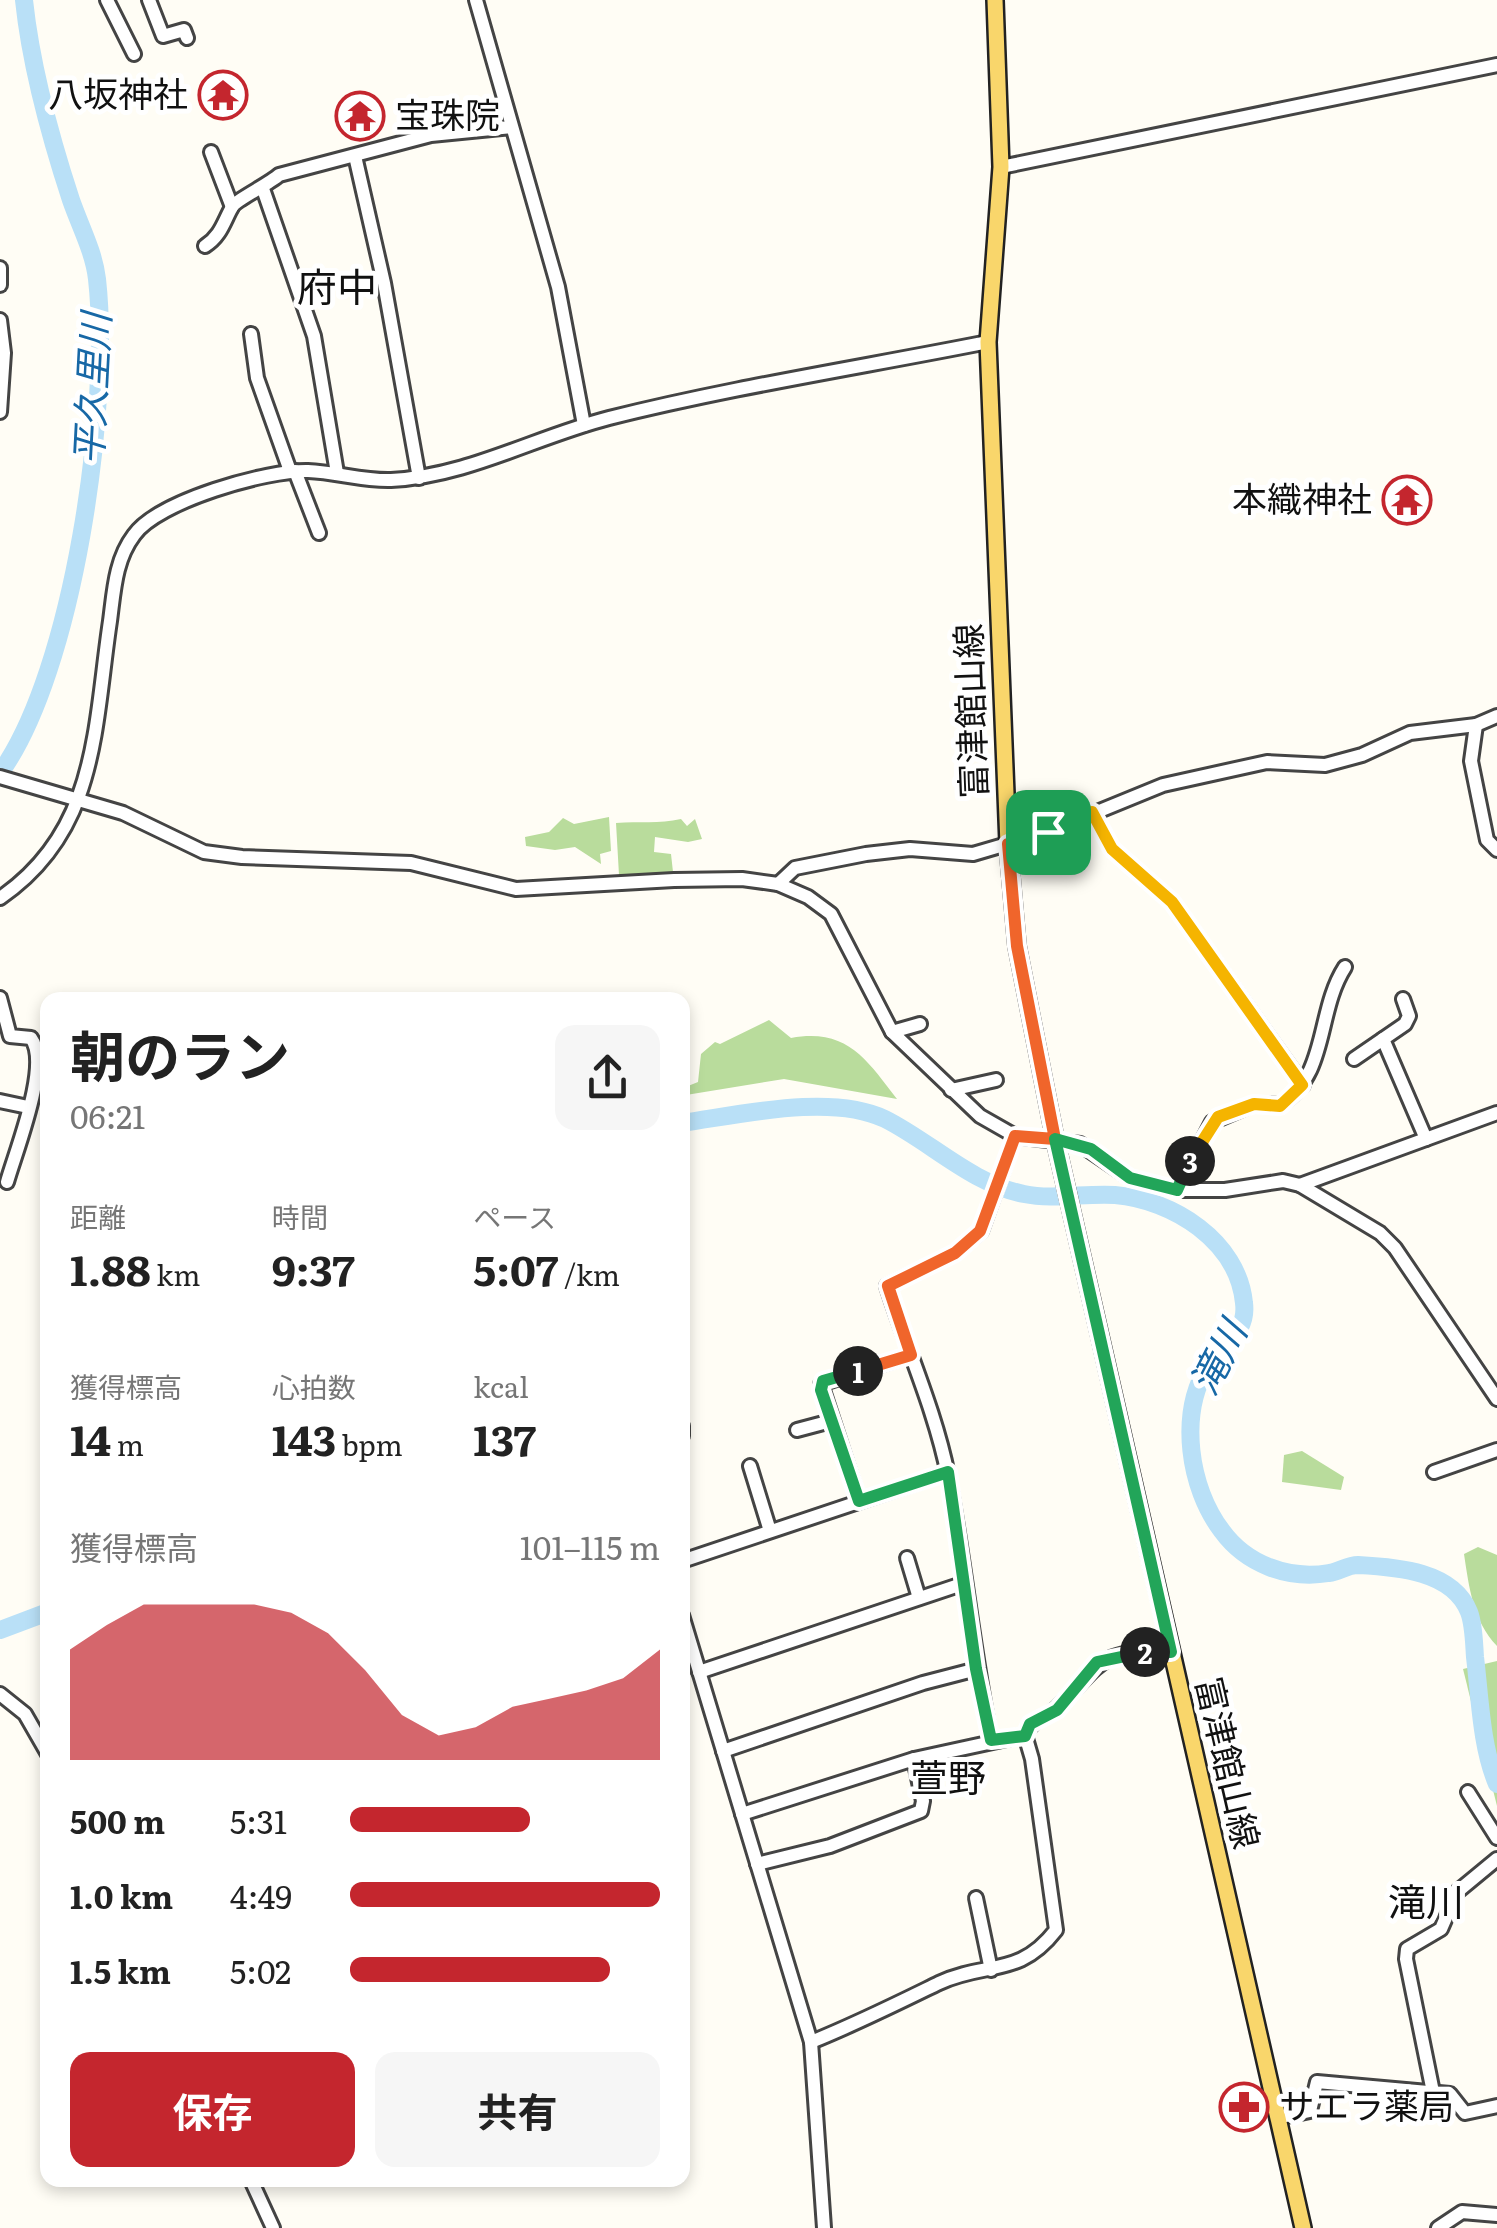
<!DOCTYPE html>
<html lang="ja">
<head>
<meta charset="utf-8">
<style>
	:root { --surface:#fff; --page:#f6f6f6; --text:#222; --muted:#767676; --accent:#c4262e }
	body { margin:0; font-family:Literata,"Noto Sans JP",serif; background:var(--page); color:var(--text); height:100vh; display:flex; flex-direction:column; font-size:38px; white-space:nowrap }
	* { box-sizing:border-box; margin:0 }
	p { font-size:32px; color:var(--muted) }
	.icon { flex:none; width:55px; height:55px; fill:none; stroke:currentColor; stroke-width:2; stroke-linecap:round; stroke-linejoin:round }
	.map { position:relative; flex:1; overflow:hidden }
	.panel { position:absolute; left:40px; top:992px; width:650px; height:1195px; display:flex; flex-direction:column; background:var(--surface); border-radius:20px; box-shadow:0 5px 15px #0003 }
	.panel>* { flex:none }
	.pin { position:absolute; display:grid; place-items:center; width:85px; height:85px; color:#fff; margin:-42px; border-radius:20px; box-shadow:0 5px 15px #0006 }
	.km { position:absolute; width:50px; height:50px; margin:-25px; border-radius:50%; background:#222; color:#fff; font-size:28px; line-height:50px; text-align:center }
	.round { display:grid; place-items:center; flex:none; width:105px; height:105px; border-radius:20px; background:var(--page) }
	.headline { display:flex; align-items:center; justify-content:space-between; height:170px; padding:0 30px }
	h1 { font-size:55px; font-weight:700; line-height:75px }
	.metrics { display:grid; grid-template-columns:repeat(3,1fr); gap:15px; height:170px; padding:10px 30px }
	.metrics div { display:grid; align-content:center }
	.metrics b { font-size:42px; font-weight:700 }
	.metrics small { font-size:28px; font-weight:400 }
	.metrics p { font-size:28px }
	.chart { height:280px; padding:20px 30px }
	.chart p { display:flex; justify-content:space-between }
	.chart svg { width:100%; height:180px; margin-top:10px; fill:var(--accent); opacity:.7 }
	.primary-button { display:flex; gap:20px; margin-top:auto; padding:20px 30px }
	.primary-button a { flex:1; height:115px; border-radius:20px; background:var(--accent); color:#fff; font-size:40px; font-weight:700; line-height:115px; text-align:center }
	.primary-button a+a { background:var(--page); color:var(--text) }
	ul { padding:0 30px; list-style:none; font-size:32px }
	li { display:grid; grid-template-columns:160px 120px 1fr; align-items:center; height:75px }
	li i { height:25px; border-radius:12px; background:var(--accent) }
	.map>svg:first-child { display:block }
	.forest { fill:#b9dc9c }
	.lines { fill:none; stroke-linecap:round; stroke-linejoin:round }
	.river { stroke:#b9e0f7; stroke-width:18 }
	.minor-casing { stroke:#444; stroke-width:18 }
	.major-casing { stroke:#222; stroke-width:20 }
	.minor { stroke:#fff; stroke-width:12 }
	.major { stroke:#f9d66b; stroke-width:15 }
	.split-1-casing { stroke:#fff; stroke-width:20 }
	.split-2-casing { stroke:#fff; stroke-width:20 }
	.split-3-casing { stroke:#fff; stroke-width:20 }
	.split-4-casing { stroke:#fff; stroke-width:20 }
	.split-1 { stroke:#f0652b; stroke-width:12 }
	.split-2 { stroke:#22a559; stroke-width:12 }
	.split-3 { stroke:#22a559; stroke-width:12 }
	.split-4 { stroke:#f5b400; stroke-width:12 }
	.labels { text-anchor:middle; stroke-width:10; stroke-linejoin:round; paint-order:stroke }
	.poi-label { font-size:35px; fill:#111; stroke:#fff; text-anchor:end }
	.street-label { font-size:35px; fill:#111; stroke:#fff }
	.water-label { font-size:38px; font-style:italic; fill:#1768a6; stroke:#fff }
	.neighbourhood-label { font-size:38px; fill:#111; stroke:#fff }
	.quarter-label { font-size:40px; fill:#111; stroke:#fff }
</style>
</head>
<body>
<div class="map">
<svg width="1497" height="2228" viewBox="0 0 1497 2228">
	<rect width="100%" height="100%" fill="#fffdf5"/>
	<g class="forest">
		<polygon points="609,817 611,851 600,854 601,864 575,847 555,850 526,846 525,837 549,832 563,818 574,824"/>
		<path d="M681,819L687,826L695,819L702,839L688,842L655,837L654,852L671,854L673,872L619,875L616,823C639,821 659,824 681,819Z"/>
		<path d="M769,1020L791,1038C847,1028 866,1059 897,1099L784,1079L686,1095L683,1088L698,1082L701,1054L715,1042L720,1044Z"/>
		<polygon points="1302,1451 1344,1477 1341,1490 1282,1482 1284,1455"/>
		<path d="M1478,1547L1497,1555V1646C1473,1621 1469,1587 1464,1554Z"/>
		<polygon points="1497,1661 1497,1806 1463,1669"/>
	</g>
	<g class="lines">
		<g class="river">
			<path d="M0,773C74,671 111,404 97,279C94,252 80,226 71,200C50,136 31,67 24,0"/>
			<path d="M682,1123C739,1115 831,1093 885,1119C931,1142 972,1184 1024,1194C1053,1200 1086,1193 1115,1195C1173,1200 1238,1241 1244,1303C1248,1334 1222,1344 1208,1366C1178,1414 1189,1488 1222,1531C1246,1564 1288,1580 1329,1573C1339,1572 1347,1565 1358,1565C1397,1567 1453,1571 1469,1612C1474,1625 1474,1644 1475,1657C1480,1698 1481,1746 1497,1784"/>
			<polyline points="0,1630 48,1612"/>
		</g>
		<g class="minor-casing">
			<g id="minor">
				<polyline points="107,0 134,54"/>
				<polyline points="149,0 163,36 184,30 187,38"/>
				<polyline points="476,0 558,287 584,425"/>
				<polyline points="211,152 232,207"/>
				<polyline points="355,156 384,283 419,478"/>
				<polyline points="1001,167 1497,65"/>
				<polyline points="263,189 314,336 337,473"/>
				<path d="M205,246C221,236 224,221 232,207C236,200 269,184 279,175L431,135L511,127"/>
				<polyline points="0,268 0,285"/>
				<polyline points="0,320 4,353 0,412"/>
				<polyline points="251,334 257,378 290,471"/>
				<polyline points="295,471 319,533"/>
				<polyline points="1476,725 1471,761 1487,840 1497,850"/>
				<polyline points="0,777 123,813 204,852 242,857 411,863 516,889 674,880 742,879 778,884 808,897 831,914 892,1032 980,1116 1015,1136 1080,1144 1130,1178 1177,1190 1225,1190 1283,1181 1300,1185 1380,1233 1395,1248 1497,1399"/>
				<polyline points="1092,812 1112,849 1172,902 1303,1085"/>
				<polyline points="778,884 795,868 866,854 910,849 973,854 1048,832 1163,785 1267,762 1325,765 1362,755 1410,733 1476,725 1497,716"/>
				<path d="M0,898C98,831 94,728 110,621C114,591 115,560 134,535C158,501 267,470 308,471C336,472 364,481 391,480C468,476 535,437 609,418C733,387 862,367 988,342"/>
				<path d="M0,998L10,1036L31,1038C51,1064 16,1150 7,1182"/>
				<polyline points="892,1032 920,1024"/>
				<polyline points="1383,1039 1426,1139"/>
				<polyline points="1354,1059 1405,1024 1409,1016 1403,999"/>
				<polyline points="951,1090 996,1080"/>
				<polyline points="0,1101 28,1107"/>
				<polyline points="1300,1185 1497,1113"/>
				<path d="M1177,1190L1212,1122L1254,1104L1280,1105C1329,1074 1316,1012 1345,967"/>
				<polyline points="682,1426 682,1436"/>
				<polyline points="797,1430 831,1421"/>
				<polyline points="750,1466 770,1531"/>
				<polyline points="1434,1472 1497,1450"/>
				<polyline points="859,1501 821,1384 911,1355"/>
				<polyline points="907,1558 919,1598"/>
				<polyline points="682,1561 948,1472"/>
				<polyline points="682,1615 811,2042 824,2228"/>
				<polyline points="699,1672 965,1583"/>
				<polyline points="0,1694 25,1714 48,1754"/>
				<path d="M1025,1735C1033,1717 1047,1719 1059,1706C1105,1659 1099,1651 1171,1651"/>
				<path d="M991,1740C973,1652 965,1563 948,1475C935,1410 907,1349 887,1286L955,1253L981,1231L1015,1136"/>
				<polyline points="723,1751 923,1683 977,1669"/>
				<polyline points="1468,1792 1497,1838"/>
				<path d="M742,1814L914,1759L1025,1735L1032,1759L1056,1930C1019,1978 986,1961 939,1983C896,2004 856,2024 811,2042"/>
				<polyline points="757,1864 830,1846 921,1811 923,1801 914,1759"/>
				<polyline points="976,1898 991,1970"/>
				<polyline points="1433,2092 1406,1959 1407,1949 1441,1929 1457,1892 1497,1859"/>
				<polyline points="1277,2118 1310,2111 1317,2082 1450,2094 1465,2113 1497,2106"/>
				<polyline points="251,2180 273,2228"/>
				<polyline points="1438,2228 1462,2212 1497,2215"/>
			</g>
		</g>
		<g class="major-casing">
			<polyline id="major" points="995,0 1001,167 988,342 1008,844 1017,946 1055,1139 1303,2228"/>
		</g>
		<use href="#minor" class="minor"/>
		<use href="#major" class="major"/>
	</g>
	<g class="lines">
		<g class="split-1-casing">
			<polyline id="split-1" points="858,1371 911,1355 888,1286 955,1253 980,1231 1015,1136 1055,1139 1017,946 1008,844 1048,832"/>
		</g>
		<g class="split-2-casing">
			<polyline id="split-2" points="858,1371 823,1381 821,1390 859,1501 948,1472 976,1669 991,1740 1025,1736 1030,1724 1057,1710 1097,1662 1145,1652"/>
		</g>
		<g class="split-3-casing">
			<polyline id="split-3" points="1145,1652 1171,1652 1055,1139 1091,1149 1130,1178 1177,1190 1190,1161"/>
		</g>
		<g class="split-4-casing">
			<polyline id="split-4" points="1048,832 1092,812 1112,849 1172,902 1302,1085 1280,1106 1254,1104 1218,1117 1190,1161"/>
		</g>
		<use href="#split-1" class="split-1"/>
		<use href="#split-2" class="split-2"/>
		<use href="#split-3" class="split-3"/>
		<use href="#split-4" class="split-4"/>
	</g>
	<defs>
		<g id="temple-ring" transform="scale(2.5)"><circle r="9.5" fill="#fff" stroke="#c4262e" stroke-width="1.5"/><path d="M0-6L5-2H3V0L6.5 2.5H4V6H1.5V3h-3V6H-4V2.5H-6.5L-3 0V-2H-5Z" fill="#c4262e"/></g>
		<g id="pharmacy-ring" transform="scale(2.5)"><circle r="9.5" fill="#fff" stroke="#c4262e" stroke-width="1.5"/><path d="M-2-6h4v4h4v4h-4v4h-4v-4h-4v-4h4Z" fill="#c4262e"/></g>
	</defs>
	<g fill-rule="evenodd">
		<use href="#temple-ring" x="223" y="95"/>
		<use href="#temple-ring" x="360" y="116"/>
		<use href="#temple-ring" x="1407" y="500"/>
		<use href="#pharmacy-ring" x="1244" y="2107"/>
	</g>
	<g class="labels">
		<g class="poi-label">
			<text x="188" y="107">八坂神社</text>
			<text x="395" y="128" text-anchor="start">宝珠院</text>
			<text x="1372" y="512">本織神社</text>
			<text x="1279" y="2119" text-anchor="start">サエラ薬局</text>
		</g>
		<g class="street-label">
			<text transform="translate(972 711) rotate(-92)" y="12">富津館山線</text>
			<text transform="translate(1227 1763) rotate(77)" y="12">富津館山線</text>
		</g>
		<g class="water-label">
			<text transform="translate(93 389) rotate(-87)" y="13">平久里川</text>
			<text transform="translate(1219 1358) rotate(-63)" y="13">滝川</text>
		</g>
		<g class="neighbourhood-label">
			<text x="948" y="1792">萱野</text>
			<text x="1426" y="1916">滝川</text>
		</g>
		<g class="quarter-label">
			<text x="337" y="302">府中</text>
		</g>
	</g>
</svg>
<div class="pin" style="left:1048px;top:832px;background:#1e9e55"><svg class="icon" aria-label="arrive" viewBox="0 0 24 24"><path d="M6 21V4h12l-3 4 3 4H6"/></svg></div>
<b class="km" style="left:858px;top:1371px">1</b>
<b class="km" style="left:1145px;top:1652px">2</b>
<b class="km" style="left:1190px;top:1161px">3</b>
<section class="panel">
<div class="headline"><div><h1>朝のラン</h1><p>06:21</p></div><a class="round"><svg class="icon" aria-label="share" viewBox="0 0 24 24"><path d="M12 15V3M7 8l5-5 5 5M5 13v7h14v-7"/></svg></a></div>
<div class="metrics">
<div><p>距離</p><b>1.88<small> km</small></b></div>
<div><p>時間</p><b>9:37</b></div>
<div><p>ペース</p><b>5:07<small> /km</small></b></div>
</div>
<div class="metrics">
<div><p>獲得標高</p><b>14<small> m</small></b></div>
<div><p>心拍数</p><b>143<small> bpm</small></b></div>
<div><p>kcal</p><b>137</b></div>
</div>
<div class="chart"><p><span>獲得標高</span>101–115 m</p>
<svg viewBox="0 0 160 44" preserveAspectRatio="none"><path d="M0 44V17L10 11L20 6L30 6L40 6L50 6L60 8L70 13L80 22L90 33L100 38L110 36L120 31L130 29L140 27L150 24L160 17V44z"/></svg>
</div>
<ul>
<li><b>500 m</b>5:31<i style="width:58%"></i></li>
<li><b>1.0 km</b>4:49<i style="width:100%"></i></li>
<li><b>1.5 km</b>5:02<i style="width:84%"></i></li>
</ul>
<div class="primary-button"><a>保存</a><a>共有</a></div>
</section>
</div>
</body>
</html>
